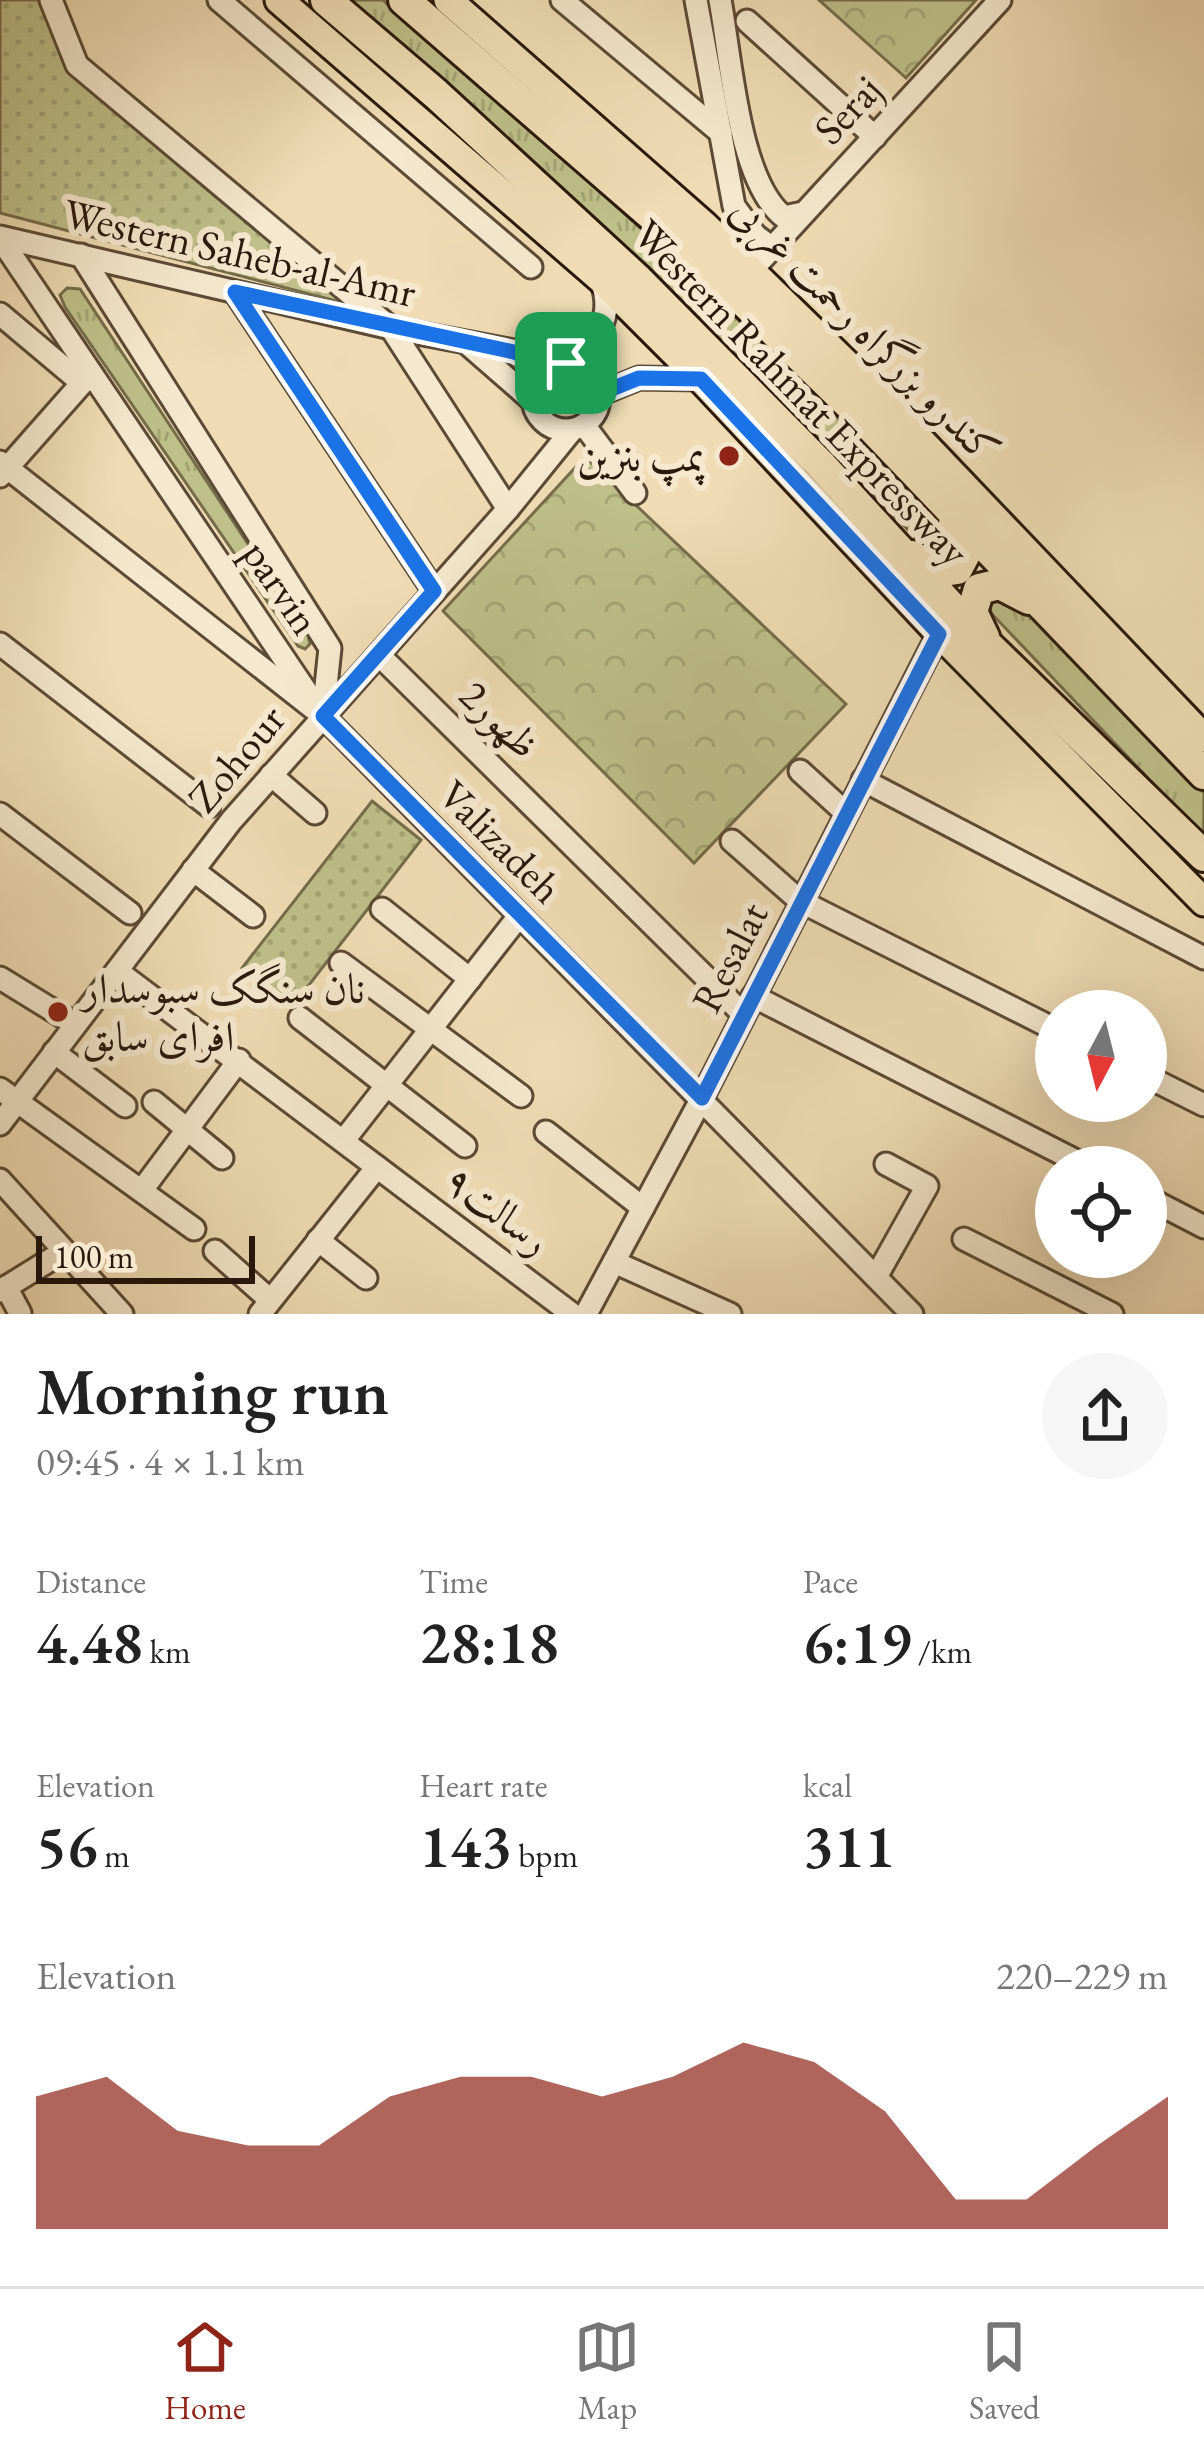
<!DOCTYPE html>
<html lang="en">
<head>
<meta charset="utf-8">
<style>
	:root { --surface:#fff; --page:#f6f6f6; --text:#222; --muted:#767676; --line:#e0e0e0; --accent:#8f2418 }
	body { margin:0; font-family:"EB Garamond",Amiri,serif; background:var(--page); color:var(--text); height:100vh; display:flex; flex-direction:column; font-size:45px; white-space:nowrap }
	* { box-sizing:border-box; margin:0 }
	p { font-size:39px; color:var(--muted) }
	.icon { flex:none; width:66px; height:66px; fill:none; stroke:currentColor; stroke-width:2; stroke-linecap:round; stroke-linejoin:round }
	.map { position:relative; height:1314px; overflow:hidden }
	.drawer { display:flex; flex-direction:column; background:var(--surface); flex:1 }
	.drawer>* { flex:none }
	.needle { width:78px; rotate:187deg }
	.tools { position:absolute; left:1035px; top:990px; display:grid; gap:24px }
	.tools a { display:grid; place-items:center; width:132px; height:132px; border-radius:50%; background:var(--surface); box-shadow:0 12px 48px #0002; font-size:60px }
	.scale { position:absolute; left:36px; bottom:30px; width:219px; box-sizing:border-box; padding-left:12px; border:6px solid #2a190b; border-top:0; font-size:33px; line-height:42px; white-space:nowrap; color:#2a190b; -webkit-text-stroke:9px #f5e8ce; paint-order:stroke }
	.pin { position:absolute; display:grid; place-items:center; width:102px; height:102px; color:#fff; margin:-51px; border-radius:24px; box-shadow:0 6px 18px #0006 }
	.round { display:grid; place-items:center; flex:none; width:126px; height:126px; border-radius:63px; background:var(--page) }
	.overview { display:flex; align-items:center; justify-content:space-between; height:204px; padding:0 36px }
	h1 { font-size:66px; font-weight:600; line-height:90px }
	.stats { display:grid; grid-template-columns:repeat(3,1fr); gap:18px; height:204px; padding:12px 36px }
	.stats div { display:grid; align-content:center }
	.stats b { font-size:60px; font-weight:600 }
	.stats small { font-size:33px; font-weight:400 }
	.stats p { font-size:33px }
	.chart { height:336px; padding:24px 36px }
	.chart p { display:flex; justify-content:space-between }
	.chart svg { width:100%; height:216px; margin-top:12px; fill:var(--accent); opacity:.7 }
	.tabs { display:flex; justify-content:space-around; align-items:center; height:168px; border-top:3px solid var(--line); background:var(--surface); font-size:33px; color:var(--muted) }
	.tabs a { display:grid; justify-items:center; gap:6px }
	.tabs .selected { color:var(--accent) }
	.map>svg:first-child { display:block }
	.grass { fill:url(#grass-tufts); stroke:#746c4a; stroke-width:3 }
	.forest { fill:url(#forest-crowns); stroke:#746c4a; stroke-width:3 }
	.park { fill:url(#park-dots); stroke:#746c4a; stroke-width:3 }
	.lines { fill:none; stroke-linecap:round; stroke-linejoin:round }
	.minor-casing { stroke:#5b4a35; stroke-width:27 }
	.major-casing { stroke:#2a190b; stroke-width:33 }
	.highway-casing { stroke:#2a190b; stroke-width:36 }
	.minor { stroke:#f5e8ce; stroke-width:21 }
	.major { stroke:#efdcb4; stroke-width:27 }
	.highway { stroke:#efdcb4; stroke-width:30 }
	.route-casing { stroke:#fff; stroke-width:24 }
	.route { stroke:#1a73e8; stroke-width:15 }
	.poi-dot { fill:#8f2418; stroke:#f5e8ce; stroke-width:4.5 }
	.labels { text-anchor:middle; stroke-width:12; stroke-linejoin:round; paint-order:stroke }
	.street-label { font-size:42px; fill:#2a190b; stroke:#f5e8ce }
	.poi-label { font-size:42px; fill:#2a190b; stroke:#f5e8ce; text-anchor:end }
</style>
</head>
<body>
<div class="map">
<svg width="1204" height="1314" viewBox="0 0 1204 1314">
	<defs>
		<pattern id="grass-tufts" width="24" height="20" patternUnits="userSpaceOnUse" patternTransform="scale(3)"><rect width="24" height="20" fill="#bebf89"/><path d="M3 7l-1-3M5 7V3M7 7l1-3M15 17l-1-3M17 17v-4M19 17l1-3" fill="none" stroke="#a3a475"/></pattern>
		<pattern id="forest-crowns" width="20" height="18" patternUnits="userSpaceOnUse" patternTransform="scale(3)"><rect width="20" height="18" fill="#bebf89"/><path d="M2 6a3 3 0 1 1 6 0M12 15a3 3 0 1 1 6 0" fill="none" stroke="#a3a475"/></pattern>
		<pattern id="park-dots" width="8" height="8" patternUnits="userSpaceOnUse" patternTransform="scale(3)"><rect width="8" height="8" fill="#bebf89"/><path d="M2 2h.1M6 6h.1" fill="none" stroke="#a3a475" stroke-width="1.8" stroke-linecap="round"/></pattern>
	</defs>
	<rect width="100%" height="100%" fill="#efdcb4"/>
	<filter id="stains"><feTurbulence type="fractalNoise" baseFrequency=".00167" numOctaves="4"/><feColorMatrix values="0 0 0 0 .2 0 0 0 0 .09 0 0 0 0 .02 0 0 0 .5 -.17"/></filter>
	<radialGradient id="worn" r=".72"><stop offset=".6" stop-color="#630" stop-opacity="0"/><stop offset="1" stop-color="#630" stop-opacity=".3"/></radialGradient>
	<g class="grass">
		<path d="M343,0H383C581,172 780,347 955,542L950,560L937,558L620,248Z"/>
		<polygon points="67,288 80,289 308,635 310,644 305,649 298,646 65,307 60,295"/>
		<polygon points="985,597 1013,597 1204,793 1204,837 992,614"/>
	</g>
	<g class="forest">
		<polygon points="819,0 976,0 906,78"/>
		<polygon points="585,457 846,704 694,863 443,611"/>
	</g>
	<g class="park">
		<polygon points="0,0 39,0 74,75 344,303 0,213"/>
		<polygon points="372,801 421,840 292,1007 242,968"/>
	</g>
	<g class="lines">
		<g class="minor-casing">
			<g id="minor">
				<polyline points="51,0 77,65 391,328 508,509"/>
				<polyline points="219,0 531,267"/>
				<polyline points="562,0 721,133"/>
				<polyline points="696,0 734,206 755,235 772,248"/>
				<path d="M720,0C731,58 738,181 784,217L803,213"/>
				<polyline points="747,21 875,137"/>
				<polyline points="0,237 391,328 514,351 549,368"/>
				<polyline points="0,238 312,700"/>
				<polyline points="81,255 330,648 323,715"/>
				<polyline points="751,271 1000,0"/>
				<polyline points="235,292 434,591"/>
				<polyline points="0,314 82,383"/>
				<polyline points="469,345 533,401"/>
				<path d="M566,363C596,338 616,320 601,280"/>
				<circle cx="566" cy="397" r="33"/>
				<polyline points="600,394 639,378 701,379"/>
				<polyline points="584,425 635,493"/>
				<polyline points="0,462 323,716 912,1314"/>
				<polyline points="0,476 91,373"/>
				<polyline points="0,644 209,806"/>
				<polyline points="379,655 743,1014"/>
				<polyline points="800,771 846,813"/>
				<polyline points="271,775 315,813"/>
				<polyline points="863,780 1204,958"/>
				<polyline points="0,814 130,913"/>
				<polyline points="732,841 800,901 1056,1030"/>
				<polyline points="193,870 253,916"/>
				<polyline points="382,909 470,979"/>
				<polyline points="341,963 521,1096"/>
				<polyline points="117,971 572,1314"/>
				<polyline points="0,978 75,1024"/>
				<polyline points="753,996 1088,1167"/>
				<polyline points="300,1018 465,1146"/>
				<polyline points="54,1052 125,1106"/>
				<polyline points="1146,1076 1204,1105"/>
				<polyline points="0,1089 194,1229"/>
				<polyline points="154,1102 222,1158"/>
				<polyline points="0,1124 231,821 508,509 572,430"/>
				<polyline points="546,1132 643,1208"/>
				<polyline points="344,1140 519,916"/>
				<polyline points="0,1180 122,1314"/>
				<polyline points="142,1190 239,1060"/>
				<polyline points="1146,1197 1204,1227"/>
				<polyline points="964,1239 1112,1314"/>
				<polyline points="318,1240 366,1278"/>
				<polyline points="215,1251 270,1300"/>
				<polyline points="614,1262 730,1314"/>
				<polyline points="876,1277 927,1186 886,1164"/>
				<polyline points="6,1287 20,1313"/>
				<polyline points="0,1291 63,1252"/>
				<polyline points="260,1314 377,1167"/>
				<polyline points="586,1314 702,1098 939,633"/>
			</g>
		</g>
		<g class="major-casing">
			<g id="major">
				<polyline points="279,0 601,279 701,379 939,633 1204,902"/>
				<polyline points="448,0 705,226 861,378 1204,738"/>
			</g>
		</g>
		<g class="highway-casing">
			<g id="highway">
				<polyline points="326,0 436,94 637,279 820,464 977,635 1204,856"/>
				<polyline points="404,0 686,245 854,409 1204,774"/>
				<polyline points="912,556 937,572 957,569 966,552 954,524"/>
				<polyline points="984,637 972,612 979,589 1000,584 1029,599"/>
			</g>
		</g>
		<use href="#minor" class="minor"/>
		<use href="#major" class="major"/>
		<use href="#highway" class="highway"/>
	</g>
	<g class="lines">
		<g class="route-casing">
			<path id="route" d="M235,292L514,352C523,356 533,362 543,365C568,372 588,351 599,394L639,378L701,379L939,634L702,1098L323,716L434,591Z"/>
		</g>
		<use href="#route" class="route"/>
	</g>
	<g class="poi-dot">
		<circle cx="729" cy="456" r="12"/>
		<circle cx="58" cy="1012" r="12"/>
	</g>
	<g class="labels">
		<g class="street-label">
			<text transform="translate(847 109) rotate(-47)" y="15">Seraj</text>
			<text transform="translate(240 252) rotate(13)" y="15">Western Saheb-al-Amr</text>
			<text transform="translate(866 329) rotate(45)" y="15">کندرو بزرگراه رحمت غربی</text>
			<text transform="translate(802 392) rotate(46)" y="15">Western Rahmat Expressway</text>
			<text transform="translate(282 587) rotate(56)" y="15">parvin</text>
			<text transform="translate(500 719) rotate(44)" y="15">2ظهور</text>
			<text transform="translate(236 758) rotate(-50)" y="15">Zohour</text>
			<text transform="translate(501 841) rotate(45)" y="15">Valizadeh</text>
			<text transform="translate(729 957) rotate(-63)" y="15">Resalat</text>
			<text transform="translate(498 1209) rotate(37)" y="15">رسالت۹</text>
		</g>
		<g class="poi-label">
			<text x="705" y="471">پمپ بنزین</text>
			<text x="82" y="1003" text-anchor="start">نان سنگک سبوسدار<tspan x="82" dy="48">افرای سابق</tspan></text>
		</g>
	</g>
	<rect width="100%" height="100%" filter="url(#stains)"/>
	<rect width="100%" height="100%" fill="url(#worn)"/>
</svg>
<div class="tools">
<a><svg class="needle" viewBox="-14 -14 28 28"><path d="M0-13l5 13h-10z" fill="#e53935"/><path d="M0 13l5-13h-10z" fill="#767676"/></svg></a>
<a><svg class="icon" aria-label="locate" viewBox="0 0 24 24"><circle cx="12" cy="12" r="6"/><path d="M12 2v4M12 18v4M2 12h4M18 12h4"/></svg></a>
</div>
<div class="scale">100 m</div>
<div class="pin" style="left:566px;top:363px;background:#1e9e55"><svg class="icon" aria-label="arrive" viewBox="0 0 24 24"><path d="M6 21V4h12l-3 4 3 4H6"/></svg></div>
</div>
<section class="drawer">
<div class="overview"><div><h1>Morning run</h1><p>09:45 · 4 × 1.1 km</p></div><a class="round"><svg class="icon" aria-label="share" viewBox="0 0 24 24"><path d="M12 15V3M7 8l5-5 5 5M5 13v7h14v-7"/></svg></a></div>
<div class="stats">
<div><p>Distance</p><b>4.48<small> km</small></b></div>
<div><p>Time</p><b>28:18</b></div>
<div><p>Pace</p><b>6:19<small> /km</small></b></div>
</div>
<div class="stats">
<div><p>Elevation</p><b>56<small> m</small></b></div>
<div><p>Heart rate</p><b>143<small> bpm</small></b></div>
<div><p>kcal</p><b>311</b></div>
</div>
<div class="chart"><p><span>Elevation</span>220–229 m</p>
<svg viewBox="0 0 160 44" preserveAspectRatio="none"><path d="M0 44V17L10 13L20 24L30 27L40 27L50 17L60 13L70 13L80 17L90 13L100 6L110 10L120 20L130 38L140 38L150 27L160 17V44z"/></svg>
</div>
</section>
<nav class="tabs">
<a class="selected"><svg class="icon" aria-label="home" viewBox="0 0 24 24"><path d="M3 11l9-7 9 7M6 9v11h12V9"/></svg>Home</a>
<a><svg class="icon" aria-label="map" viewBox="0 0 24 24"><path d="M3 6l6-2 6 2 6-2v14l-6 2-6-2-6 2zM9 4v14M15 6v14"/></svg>Map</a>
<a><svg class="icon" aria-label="saved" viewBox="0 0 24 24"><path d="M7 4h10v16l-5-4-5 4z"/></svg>Saved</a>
</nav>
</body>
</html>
